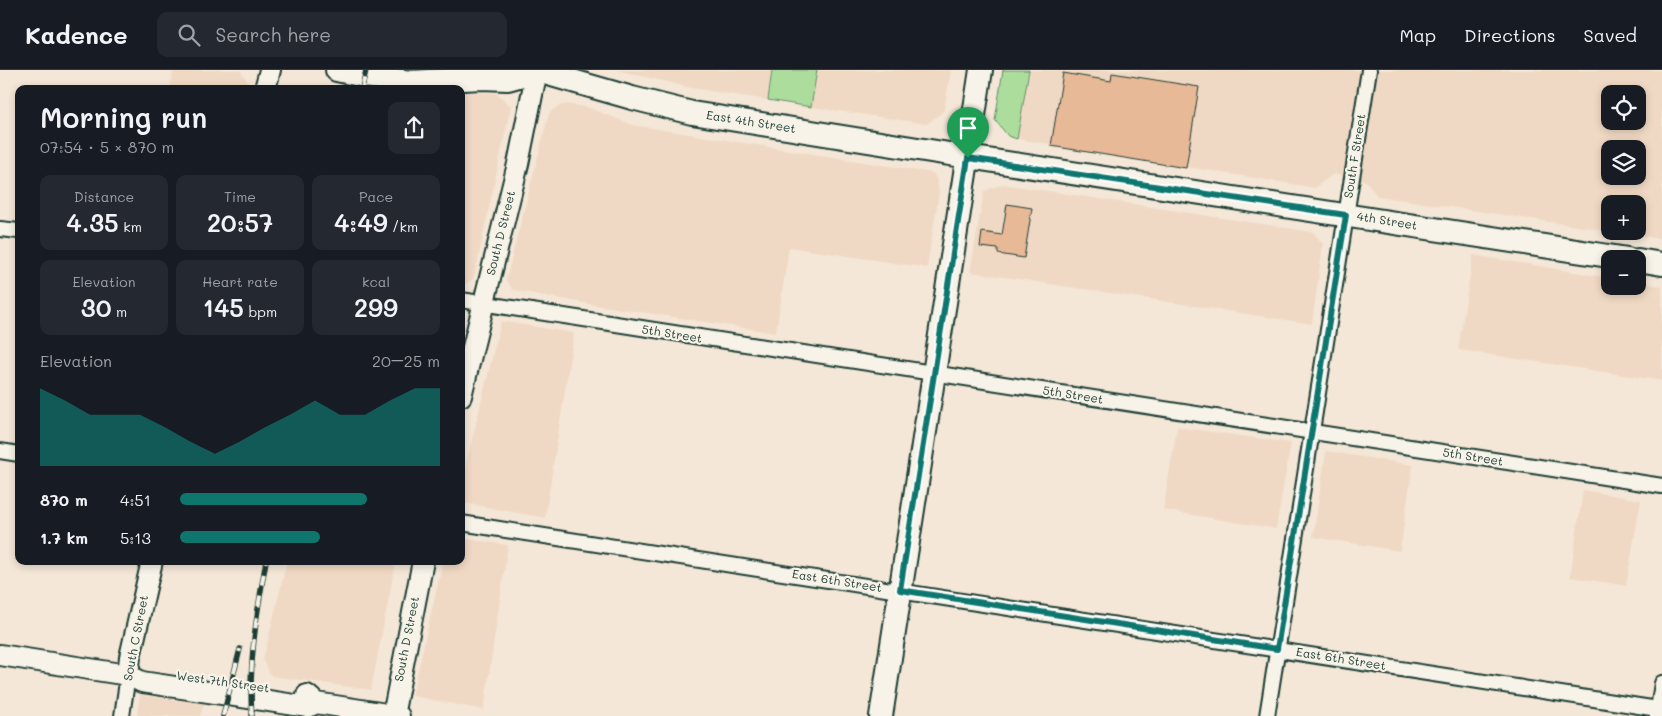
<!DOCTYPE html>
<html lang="en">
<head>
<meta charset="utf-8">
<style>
	:root { --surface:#171b24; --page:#242831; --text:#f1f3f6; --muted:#9ea1a6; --line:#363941; --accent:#0f766e }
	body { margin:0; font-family:Mali,sans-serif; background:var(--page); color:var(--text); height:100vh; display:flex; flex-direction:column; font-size:19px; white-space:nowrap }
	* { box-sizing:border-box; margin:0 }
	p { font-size:16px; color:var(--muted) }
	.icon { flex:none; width:28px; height:28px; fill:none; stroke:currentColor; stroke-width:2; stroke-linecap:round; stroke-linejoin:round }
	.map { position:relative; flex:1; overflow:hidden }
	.panel { position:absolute; left:15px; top:15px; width:450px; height:480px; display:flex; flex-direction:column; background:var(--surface); border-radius:10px; box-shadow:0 2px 8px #0003 }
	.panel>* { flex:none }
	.tools { position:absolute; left:1601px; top:15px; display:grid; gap:10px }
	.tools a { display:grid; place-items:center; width:45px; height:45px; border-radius:10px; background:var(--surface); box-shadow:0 2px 8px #0003; font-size:25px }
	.pin { position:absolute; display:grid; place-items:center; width:42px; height:42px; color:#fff; margin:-51px -21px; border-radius:50% 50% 50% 0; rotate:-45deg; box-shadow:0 0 5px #0007 }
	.pin .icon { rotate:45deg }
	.round { display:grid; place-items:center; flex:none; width:52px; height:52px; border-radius:10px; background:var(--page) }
	.headline { display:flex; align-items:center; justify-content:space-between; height:85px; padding:0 25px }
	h1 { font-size:28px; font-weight:600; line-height:38px }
	.figures { display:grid; grid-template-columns:repeat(3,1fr); gap:8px; height:85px; padding:5px 25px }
	.figures div { display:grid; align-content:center; border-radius:10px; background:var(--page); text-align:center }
	.figures b { font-size:25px; font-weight:600 }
	.figures small { font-size:14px; font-weight:400 }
	.figures p { font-size:14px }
	.chart { height:140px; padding:10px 25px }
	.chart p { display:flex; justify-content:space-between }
	.chart svg { width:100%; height:90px; margin-top:5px; fill:var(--accent); opacity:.7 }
	ul { padding:0 25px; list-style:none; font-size:16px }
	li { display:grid; grid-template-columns:80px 60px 1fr; align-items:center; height:38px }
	li i { height:12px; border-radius:6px; background:var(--accent) }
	header { display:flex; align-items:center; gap:30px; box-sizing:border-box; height:70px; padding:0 25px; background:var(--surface); border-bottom:1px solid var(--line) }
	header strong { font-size:24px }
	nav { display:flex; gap:28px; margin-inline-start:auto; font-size:18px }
	.search { width:350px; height:45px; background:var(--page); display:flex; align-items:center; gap:12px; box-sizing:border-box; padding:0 18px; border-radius:10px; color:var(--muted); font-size:19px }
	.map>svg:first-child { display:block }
	.built { fill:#f0d9c4; fill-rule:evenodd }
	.green { fill:#acdd9d; stroke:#668d68 }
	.building { fill:#e7b997; stroke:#1f3d34 }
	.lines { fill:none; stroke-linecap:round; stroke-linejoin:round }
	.street-casing { stroke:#1f3d34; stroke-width:18 }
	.secondary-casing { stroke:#1f3d34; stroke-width:24 }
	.primary-casing { stroke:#1f3d34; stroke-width:26 }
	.street { stroke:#f7f3e8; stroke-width:14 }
	.secondary { stroke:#f7f3e8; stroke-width:20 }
	.primary { stroke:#f7f3e8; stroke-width:22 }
	.rail-casing { stroke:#1f3d34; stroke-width:5.5 }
	.rail { stroke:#f7f3e8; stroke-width:4; stroke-dasharray:11; stroke-linecap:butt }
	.route-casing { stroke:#fff; stroke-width:10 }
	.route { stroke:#0f766e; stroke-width:6 }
	.labels { text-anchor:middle; stroke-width:4.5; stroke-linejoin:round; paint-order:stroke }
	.street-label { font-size:12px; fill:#1f3d34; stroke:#f7f3e8 }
</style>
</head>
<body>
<header>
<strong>Kadence</strong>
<div class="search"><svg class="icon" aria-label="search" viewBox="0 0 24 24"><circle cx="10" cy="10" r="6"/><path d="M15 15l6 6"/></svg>Search here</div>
<nav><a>Map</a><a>Directions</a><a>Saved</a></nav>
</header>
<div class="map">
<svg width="1662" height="646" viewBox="0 0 1662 646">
	<rect width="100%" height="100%" fill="#f4e7d8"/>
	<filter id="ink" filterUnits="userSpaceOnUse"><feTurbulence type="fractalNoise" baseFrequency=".02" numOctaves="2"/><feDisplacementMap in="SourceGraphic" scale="10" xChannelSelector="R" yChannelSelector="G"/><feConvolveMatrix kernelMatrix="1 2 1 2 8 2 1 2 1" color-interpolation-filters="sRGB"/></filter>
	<g filter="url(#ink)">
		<g class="built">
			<polygon points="173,0 240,0 251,17 251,19 170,19"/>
			<polygon points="616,0 772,0 768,30 691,18"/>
			<polygon points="817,0 951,0 944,41 927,54 811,37"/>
			<path d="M1029,0H1662V169L1377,126L1366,111L1333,104L1315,118L1017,69ZM1610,24H1638V51H1610ZM1610,79H1638V106H1610ZM1610,134H1638V161H1610Z"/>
			<polygon points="461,22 496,23 511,36 474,208 463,216 461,215"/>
			<polygon points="568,34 587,37 633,55 933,103 937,110 939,122 927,198 789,177 776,263 589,234 513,220 506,210 549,43 558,36"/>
			<polygon points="1003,114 1313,162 1323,174 1312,254 970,202 984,121"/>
			<polygon points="1473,185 1610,208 1610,216 1638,216 1638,212 1662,216 1662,311 1458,280"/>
			<polygon points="501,251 574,263 545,448 464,433 461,431 461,414"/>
			<polygon points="1177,357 1291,373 1276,459 1163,440"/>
			<polygon points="1326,381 1413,395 1400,481 1313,467"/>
			<polygon points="1583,420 1641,430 1626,516 1570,507"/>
			<polygon points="461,468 508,475 484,640 412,626 443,491 461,491"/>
			<polygon points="287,491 396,491 371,620 271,606 263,590"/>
			<polygon points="140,625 204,633 200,646 137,646"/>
		</g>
		<g class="green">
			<polygon points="772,0 817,0 811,37 768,30"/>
			<polygon points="1003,0 1029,0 1017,69 1008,66 995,50"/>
		</g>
		<g class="building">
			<polygon points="1063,3 1111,11 1112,3 1199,17 1186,98 1051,76"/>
			<polygon points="1007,134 1032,138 1024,188 998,184 998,179 980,177 982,162 1002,165"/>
		</g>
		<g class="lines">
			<g class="street-casing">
				<g id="street">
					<polyline points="0,159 19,161"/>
					<polyline points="461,230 1662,416"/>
					<polyline points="0,381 19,384"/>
					<polyline points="461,453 1658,639"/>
					<polyline points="122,646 128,605"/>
					<polyline points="1267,646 1369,0"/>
					<polyline points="1657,646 1662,613"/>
				</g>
			</g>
			<g class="secondary-casing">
				<g id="secondary">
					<polyline points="265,19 270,0"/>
					<polyline points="461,326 518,94 537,0"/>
					<polyline points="0,585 128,605 142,612 308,637 316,633"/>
					<polyline points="128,605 130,587 152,491"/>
					<polyline points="307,625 316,633 399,646"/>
					<polyline points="393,646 423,491"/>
				</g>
			</g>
			<g class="primary-casing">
				<g id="primary">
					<polyline points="337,0 364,6 411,12 481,8 508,9 537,1"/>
					<polyline points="534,0 632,28 692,43 968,87 1628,189"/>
					<polyline points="1638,190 1662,194"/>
					<polyline points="881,646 981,0"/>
				</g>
			</g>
			<use href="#street" class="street"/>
			<use href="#secondary" class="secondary"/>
			<use href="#primary" class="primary"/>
			<g class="rail-casing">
				<g id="rail">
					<polyline points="362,19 366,0"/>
					<polyline points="223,646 240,579"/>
					<path d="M252,646C248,594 257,542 266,491"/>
				</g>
			</g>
			<use href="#rail" class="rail"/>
		</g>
	</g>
	<g class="lines" filter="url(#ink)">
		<g class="route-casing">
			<polygon id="route" points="968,88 1346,145 1277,579 900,520"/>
		</g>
		<use href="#route" class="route"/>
	</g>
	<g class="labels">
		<g class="street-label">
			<text transform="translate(751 52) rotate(9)" y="4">East 4th Street</text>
			<text transform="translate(1355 86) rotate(-81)" y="4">South F Street</text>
			<text transform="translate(1387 151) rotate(9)" y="4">4th Street</text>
			<text transform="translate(501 163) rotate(-76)" y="4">South D Street</text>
			<text transform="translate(672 264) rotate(9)" y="4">5th Street</text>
			<text transform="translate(1073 325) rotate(9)" y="4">5th Street</text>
			<text transform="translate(1473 387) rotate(9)" y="4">5th Street</text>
			<text transform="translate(837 511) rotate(9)" y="4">East 6th Street</text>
			<text transform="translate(136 568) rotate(-79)" y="4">South C Street</text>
			<text transform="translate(407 569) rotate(-79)" y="4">South D Street</text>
			<text transform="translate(1341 589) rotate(9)" y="4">East 6th Street</text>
			<text transform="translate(223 612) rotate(8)" y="4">West 7th Street</text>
		</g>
	</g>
</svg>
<div class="tools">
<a><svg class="icon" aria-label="locate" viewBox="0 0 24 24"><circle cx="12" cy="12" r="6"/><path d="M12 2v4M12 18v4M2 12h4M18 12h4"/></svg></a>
<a><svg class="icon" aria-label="layers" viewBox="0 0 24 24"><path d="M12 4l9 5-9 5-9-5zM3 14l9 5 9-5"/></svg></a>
<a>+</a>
<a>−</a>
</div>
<div class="pin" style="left:968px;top:88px;background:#1e9e55"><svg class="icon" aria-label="arrive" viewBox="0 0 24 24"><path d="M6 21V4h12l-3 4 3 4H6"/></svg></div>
<section class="panel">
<div class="headline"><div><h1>Morning run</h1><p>07:54 · 5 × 870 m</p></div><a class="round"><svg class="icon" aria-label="share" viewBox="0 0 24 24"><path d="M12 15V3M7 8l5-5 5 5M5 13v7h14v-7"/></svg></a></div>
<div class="figures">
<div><p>Distance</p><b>4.35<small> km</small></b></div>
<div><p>Time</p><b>20:57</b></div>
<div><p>Pace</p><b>4:49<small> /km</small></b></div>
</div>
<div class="figures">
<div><p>Elevation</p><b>30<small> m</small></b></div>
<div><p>Heart rate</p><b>145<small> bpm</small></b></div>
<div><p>kcal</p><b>299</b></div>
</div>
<div class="chart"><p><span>Elevation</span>20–25 m</p>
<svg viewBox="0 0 160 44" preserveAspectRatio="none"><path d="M0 44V6L10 12L20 19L30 19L40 19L50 25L60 32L70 38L80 32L90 25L100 19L110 12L120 19L130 19L140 12L150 6L160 6V44z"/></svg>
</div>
<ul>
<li><b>870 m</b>4:51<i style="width:72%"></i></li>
<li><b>1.7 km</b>5:13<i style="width:54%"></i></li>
</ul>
</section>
</div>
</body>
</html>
